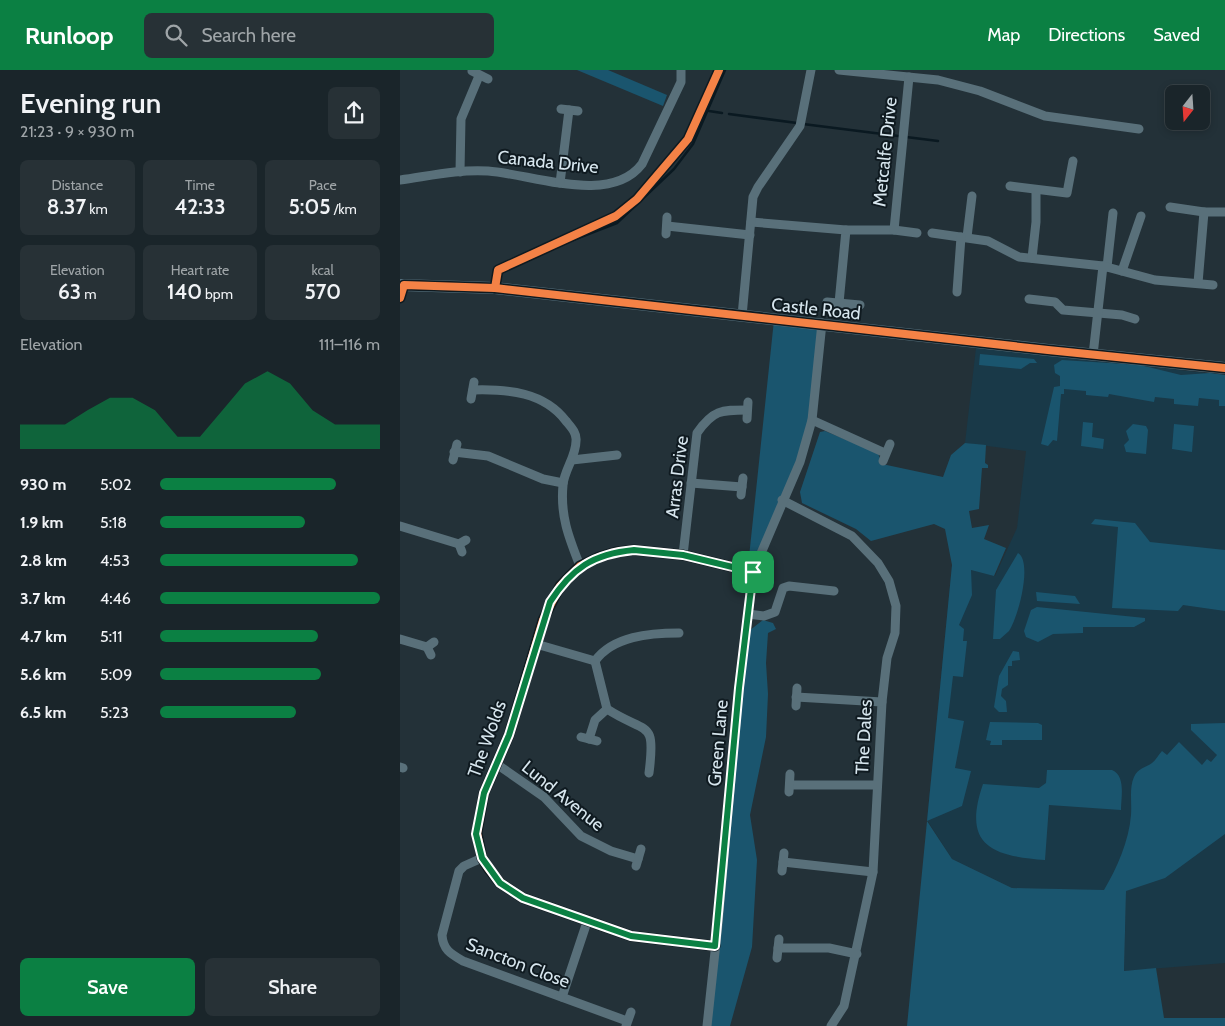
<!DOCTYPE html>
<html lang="en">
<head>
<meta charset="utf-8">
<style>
	:root { --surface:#1a252a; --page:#273136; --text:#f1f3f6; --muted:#9fa5a8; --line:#384247; --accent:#0b8043 }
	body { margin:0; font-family:Cabin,sans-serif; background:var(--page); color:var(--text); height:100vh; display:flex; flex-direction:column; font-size:19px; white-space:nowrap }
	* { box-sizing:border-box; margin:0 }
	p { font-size:16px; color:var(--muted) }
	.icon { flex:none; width:28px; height:28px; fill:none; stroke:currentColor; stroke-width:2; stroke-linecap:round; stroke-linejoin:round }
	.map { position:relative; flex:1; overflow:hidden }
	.sheet { display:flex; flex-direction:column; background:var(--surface); width:400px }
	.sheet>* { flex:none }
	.needle { width:32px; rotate:197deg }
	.buttons { position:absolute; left:765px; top:15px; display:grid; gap:10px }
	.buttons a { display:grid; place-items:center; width:45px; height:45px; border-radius:8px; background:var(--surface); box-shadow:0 2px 8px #0003,0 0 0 1px var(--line); font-size:25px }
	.pin { position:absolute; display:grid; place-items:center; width:42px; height:42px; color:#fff; margin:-21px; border-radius:10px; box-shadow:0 2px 8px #0006 }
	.round { display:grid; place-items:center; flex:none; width:52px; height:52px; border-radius:8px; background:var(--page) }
	.overview { display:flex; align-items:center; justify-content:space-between; height:85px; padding:0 20px }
	h1 { font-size:28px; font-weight:600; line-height:38px }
	.stats { display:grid; grid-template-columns:repeat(3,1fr); gap:8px; height:85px; padding:5px 20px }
	.stats div { display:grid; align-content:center; border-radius:8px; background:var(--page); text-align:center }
	.stats b { font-size:21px; font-weight:600 }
	.stats small { font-size:14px; font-weight:400 }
	.stats p { font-size:14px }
	.chart { height:140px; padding:10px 20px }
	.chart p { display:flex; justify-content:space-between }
	.chart svg { width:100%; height:90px; margin-top:5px; fill:var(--accent); opacity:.7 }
	.primary-button { display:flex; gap:10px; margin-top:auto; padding:10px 20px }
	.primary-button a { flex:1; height:58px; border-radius:8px; background:var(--accent); color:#fff; font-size:20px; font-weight:600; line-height:58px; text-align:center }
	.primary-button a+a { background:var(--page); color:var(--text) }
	ul { padding:0 20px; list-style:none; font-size:16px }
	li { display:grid; grid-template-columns:80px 60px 1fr; align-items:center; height:38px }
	li i { height:12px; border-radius:6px; background:var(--accent) }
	header { display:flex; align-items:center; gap:30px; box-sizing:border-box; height:70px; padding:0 25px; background:var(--accent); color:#fff }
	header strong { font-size:24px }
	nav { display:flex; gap:28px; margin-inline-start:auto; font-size:18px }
	.search { width:350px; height:45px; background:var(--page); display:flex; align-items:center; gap:12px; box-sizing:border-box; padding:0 18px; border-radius:8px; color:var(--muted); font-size:19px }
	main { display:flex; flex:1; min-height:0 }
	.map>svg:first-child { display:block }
	.built { fill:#193948 }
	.green { fill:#1a556e }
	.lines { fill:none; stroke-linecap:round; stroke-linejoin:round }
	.stream { stroke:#0a1921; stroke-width:2.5 }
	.street { stroke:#59707a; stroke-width:9 }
	.secondary { stroke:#56717e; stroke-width:12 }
	.cycleway-casing { stroke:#0f1a20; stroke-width:11 }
	.cycleway { stroke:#f48246; stroke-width:8 }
	.route-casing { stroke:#fff; stroke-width:10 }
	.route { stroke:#0b8043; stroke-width:6 }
	.labels { text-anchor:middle; stroke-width:4; stroke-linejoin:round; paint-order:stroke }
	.street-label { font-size:18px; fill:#d7e6ee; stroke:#0f1a20 }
</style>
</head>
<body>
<header>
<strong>Runloop</strong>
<div class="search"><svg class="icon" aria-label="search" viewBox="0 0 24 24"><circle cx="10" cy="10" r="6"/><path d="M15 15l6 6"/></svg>Search here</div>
<nav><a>Map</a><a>Directions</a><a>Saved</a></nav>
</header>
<main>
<section class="sheet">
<div class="overview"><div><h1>Evening run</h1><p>21:23 · 9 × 930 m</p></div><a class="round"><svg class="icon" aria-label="share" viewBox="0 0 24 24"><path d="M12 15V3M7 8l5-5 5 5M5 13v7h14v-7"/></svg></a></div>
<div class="stats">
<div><p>Distance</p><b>8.37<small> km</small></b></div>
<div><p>Time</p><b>42:33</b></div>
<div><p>Pace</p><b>5:05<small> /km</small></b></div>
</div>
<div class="stats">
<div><p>Elevation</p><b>63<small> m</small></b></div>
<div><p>Heart rate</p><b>140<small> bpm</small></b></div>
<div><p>kcal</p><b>570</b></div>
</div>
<div class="chart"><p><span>Elevation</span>111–116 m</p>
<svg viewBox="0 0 160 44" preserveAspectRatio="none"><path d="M0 44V32L10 32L20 32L30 25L40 19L50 19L60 25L70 38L80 38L90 25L100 12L110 6L120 12L130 25L140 32L150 32L160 32V44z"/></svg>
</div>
<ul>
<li><b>930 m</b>5:02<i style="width:80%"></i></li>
<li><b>1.9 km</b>5:18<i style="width:66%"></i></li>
<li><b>2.8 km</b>4:53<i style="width:90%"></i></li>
<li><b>3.7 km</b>4:46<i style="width:100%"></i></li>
<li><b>4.7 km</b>5:11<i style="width:72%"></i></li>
<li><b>5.6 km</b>5:09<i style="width:73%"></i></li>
<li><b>6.5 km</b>5:23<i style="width:62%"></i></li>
</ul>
<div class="primary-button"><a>Save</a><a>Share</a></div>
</section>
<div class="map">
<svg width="825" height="956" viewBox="0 0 825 956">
	<rect width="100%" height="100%" fill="#233138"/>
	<polygon class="built" points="576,278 825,305 825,893 724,901 726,821 612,818 552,789 527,750 552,495 595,506 617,458 626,381 565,373"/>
	<g class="green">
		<polygon points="177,0 208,0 267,25 263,36"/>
		<polygon points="374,250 422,253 412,350 353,502 344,500 349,487"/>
		<polygon points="580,284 634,289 637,293 630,293 621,299 579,295"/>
		<polygon points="662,290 740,295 781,305 810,303 825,305 825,336 819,336 819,330 799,328 798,336 774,334 774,329 755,327 754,332 709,324 708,327 686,325 686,321 664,319 664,324 661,324 657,371 653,370 648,376 641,374 654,317 660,316 660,306 655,303 654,295"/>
		<polygon points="683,352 693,353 692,367 704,369 703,379 681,376"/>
		<polygon points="733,354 746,356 748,360 746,384 726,382 724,375 729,370 726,361"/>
		<polygon points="774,354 794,356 792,382 772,379"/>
		<path d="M425,361L478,383L482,394L543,407L551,385L565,373L586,375L585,393L588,395V398H582L579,439L569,441L572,458L589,455L584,469L606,478L594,506L571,500L572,525L559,555L564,559L563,571H567L563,607L553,606L548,648L564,651L555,698L571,701L562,736L527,751L552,789L612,818L704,820C717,798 729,771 731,745C732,732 729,718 734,707C738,698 745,698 752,693C756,690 758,685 762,681L767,685L779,672L802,695L807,689L811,692L817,685L791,660V654L825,653V764L765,808L726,821L724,901L756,898L764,948H825V956H507L552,495L545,459L534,454L471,471L456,459L402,433L400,422L420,362Z"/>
		<polygon points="695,449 735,453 750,472 825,480 825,541 783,535 778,541 712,538 718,457 691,454"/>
		<path d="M618,483C633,492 618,548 609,561C606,564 603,566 600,569H593L596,520Z"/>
		<polygon points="636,522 675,526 680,534 637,531"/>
		<polygon points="637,537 745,548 745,551 734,557 683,557 683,563 653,564 638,572 626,567 624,561 631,540"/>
		<polygon points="363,550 373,553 376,559 368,563 366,593 368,624 366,667 350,745 357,790 352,877 330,956 307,956 345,564"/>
		<polygon points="613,581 619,582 620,590 612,591 612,596 608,596 608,615 602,619 601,626 606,631 607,642 599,642 594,637 599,606"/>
		<polygon points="590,652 638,653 642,655 642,670 602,670 602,675 590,675 591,671 586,670"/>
		<path d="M647,700H712C726,706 721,727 721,740L649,735L645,790C591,786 562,775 583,714L639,718L646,713Z"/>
	</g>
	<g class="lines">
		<g class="stream">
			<polyline points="309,41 322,43"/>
			<polyline points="329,44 397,53"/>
			<polyline points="403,54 538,71"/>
			<polyline points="173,170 217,153 274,99 293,74 325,0"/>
		</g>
		<g class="street">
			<polyline points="439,0 538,10 580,21 645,46 739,59"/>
			<polyline points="72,1 88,9"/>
			<polyline points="161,39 178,41"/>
			<polyline points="60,102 61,49 79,6"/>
			<path d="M0,110C29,106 59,99 88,101C132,104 210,136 242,94L281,12V0"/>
			<polyline points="160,113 169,40"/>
			<polyline points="610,116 667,123 673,91"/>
			<polyline points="770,137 804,142"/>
			<polyline points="351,152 446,160 439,233"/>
			<polyline points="267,156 350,165"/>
			<polyline points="446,160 494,160 517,163"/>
			<polyline points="494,160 509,7"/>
			<polyline points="532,163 588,171 619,187 703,196"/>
			<polyline points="266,164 267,147"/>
			<polyline points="567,167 572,126"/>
			<polyline points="632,188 636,152 636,120"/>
			<polyline points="707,197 713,143"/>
			<polyline points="722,201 741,146"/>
			<polyline points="798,213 804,142 825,142"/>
			<polyline points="95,218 98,200 216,146 237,129 288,69 319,0"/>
			<polyline points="557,222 561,167"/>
			<polyline points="0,228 4,215"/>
			<polyline points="629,229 655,232 663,240 722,245 735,249"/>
			<polyline points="427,232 460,235"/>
			<polyline points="342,246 353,127 358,117 400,56 411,0"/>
			<polyline points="693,285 703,196 755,210 813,215"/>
			<path d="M73,320C108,319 144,322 166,351C171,357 177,363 176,371C176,387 164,400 163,415C160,446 169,468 180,496"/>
			<polyline points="71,329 74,312"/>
			<polyline points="347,349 348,332"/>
			<polyline points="412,350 485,383"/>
			<polyline points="54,382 88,386 143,409 163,413"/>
			<polyline points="53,390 57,374"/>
			<polyline points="172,390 217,385"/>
			<polyline points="483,391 490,374"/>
			<polyline points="291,413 342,417"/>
			<polyline points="341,425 343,408"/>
			<polyline points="382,430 452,466 478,493 489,511 496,536 495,563 487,588 482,632 473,802 444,936 431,956"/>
			<polyline points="0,456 59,474"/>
			<polyline points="62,482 59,474 66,470"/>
			<path d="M283,485L297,363C313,340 321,340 347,340"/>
			<polyline points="348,544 364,546 375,542 383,518 389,516 434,521"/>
			<polyline points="0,569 27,577"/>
			<path d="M136,574L195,591C213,566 250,563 279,563"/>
			<polyline points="31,585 27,577 34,572"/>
			<path d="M195,591L207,639C247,665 256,648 249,703"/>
			<polyline points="396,627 482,632"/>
			<polyline points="396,636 397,618"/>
			<polyline points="181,667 197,671"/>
			<polyline points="189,669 195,650 207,639"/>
			<polyline points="98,695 144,727 181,766 211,781 238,789"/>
			<polyline points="0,697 3,698"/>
			<polyline points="390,715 477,715"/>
			<polyline points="389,722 390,704"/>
			<path d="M82,788L64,796L59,801L42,865C43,880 51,884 63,891L227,951"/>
			<polyline points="383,792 473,802"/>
			<polyline points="236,796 241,779"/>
			<polyline points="382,801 384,783"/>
			<polyline points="315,876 231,866 123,828 100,813 88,798 82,788 77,763 84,723 109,665 143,550 160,516 180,496 199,487 216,482 234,480 283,485 353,502"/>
			<polyline points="378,878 429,878 457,884"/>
			<polyline points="377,888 379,869"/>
			<polyline points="162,927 187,852"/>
			<polyline points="226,956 231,942"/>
			<polyline points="307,956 318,854 339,618 353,502 400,392 412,350 422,253"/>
		</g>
		<polyline class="secondary" points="0,215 95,218 648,280 825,298"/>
		<g class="cycleway-casing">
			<g id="cycleway">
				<polyline points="95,218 98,200 216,146 237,129 288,69 319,0"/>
				<polyline points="0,228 4,215 95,218 648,280 825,298"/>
				<polyline points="315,876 231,866 123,828 100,813 88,798 82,788 77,763 84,723 109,665 143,550 160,516 180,496 199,487 216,482 234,480 283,485 353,502"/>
			</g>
		</g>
		<use href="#cycleway" class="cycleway"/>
	</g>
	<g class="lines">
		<g class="route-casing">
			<path id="route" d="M234,480L283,485L353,502L339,618L315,876L231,866L123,828L100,813L82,788L76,764L84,723L109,665L150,532C172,498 193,484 234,480Z"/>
		</g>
		<use href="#route" class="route"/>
	</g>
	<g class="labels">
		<g class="street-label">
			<text transform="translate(485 82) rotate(-84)" y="6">Metcalfe Drive</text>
			<text transform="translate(148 92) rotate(6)" y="6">Canada Drive</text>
			<text transform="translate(416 239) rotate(6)" y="6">Castle Road</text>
			<text transform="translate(277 407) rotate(-83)" y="6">Arras Drive</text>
			<text transform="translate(464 667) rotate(-87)" y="6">The Dales</text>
			<text transform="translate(87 669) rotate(-70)" y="6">The Wolds</text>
			<text transform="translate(318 673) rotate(-85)" y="6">Green Lane</text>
			<text transform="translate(163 726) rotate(39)" y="6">Lund Avenue</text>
			<text transform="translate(118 893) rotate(21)" y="6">Sancton Close</text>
		</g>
	</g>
</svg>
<div class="buttons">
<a><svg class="needle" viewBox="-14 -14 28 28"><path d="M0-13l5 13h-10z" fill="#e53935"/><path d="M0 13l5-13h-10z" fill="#9fa5a8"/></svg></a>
</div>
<div class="pin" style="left:353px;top:502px;background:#1e9e55"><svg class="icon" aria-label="arrive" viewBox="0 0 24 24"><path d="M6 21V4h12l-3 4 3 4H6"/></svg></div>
</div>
</main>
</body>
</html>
